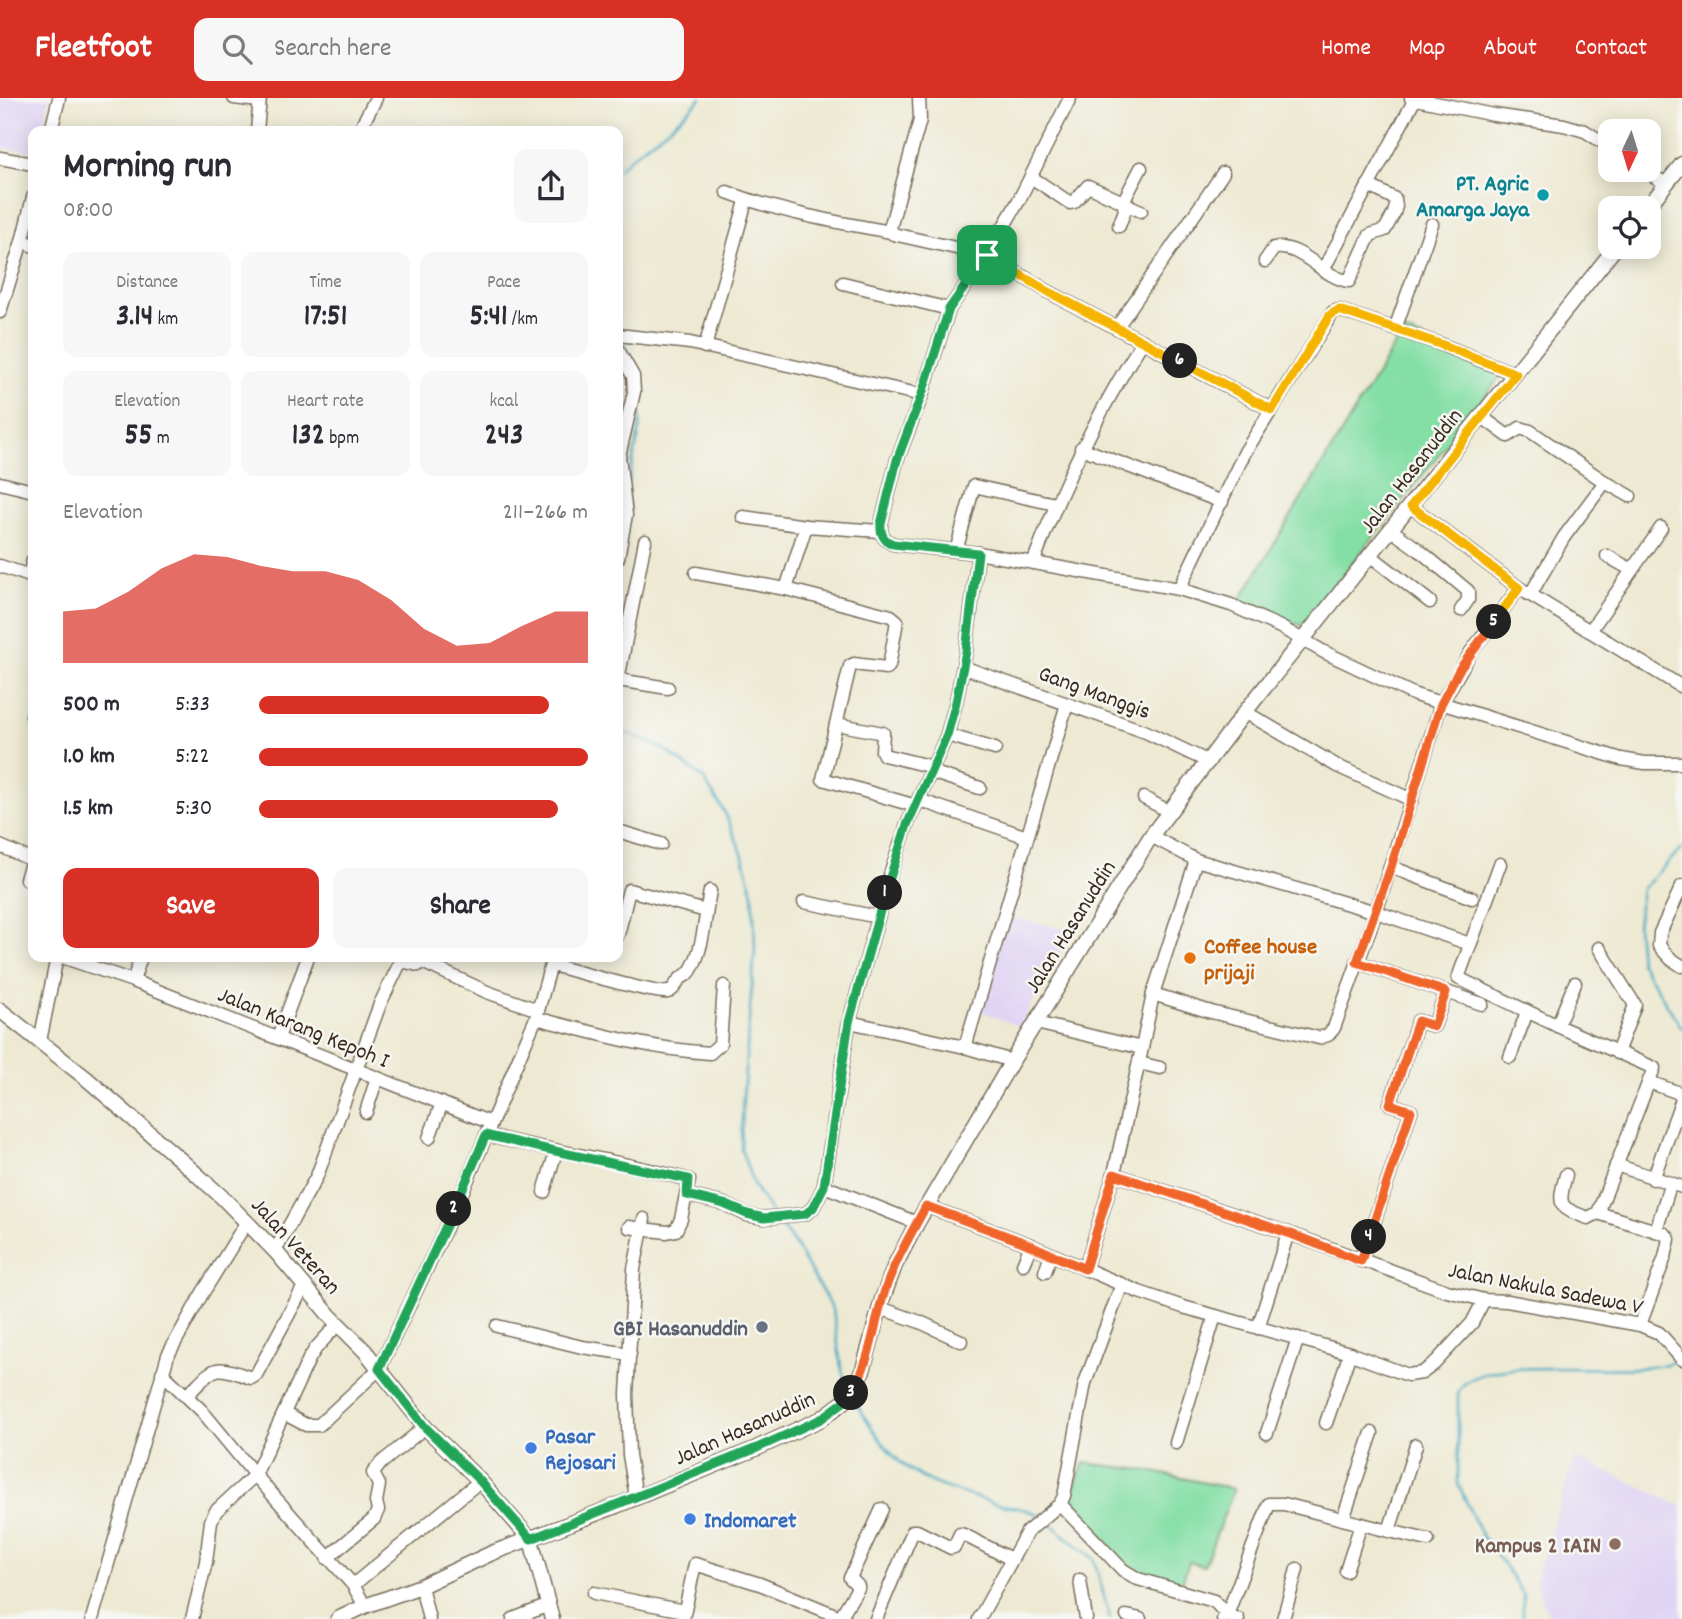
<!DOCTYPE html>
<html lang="en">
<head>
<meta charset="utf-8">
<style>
	:root { --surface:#fff; --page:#f7f7f7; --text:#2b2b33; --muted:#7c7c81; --accent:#d93025 }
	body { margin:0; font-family:Dekko,sans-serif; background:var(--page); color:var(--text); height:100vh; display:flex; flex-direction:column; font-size:26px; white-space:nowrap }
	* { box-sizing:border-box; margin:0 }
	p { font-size:23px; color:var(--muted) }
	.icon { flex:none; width:38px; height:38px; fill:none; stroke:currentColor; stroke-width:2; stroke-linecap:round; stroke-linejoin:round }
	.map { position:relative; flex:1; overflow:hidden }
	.side { position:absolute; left:28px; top:28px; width:595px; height:836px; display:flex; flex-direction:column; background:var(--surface); border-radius:14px; box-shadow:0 4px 18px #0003 }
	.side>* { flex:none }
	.needle { width:46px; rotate:184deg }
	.fabs { position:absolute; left:1598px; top:21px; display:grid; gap:14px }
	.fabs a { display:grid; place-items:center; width:63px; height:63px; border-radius:14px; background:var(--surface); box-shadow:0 4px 18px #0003; font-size:35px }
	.pin { position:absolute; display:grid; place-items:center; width:60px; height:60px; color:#fff; margin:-30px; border-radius:14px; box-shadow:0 4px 10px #0006 }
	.km { position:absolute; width:35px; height:35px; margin:-18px; border-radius:50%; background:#222; color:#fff; font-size:19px; line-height:35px; text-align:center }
	.round { display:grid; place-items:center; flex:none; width:74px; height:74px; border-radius:14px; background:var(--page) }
	.overview { display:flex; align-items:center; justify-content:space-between; height:119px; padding:0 35px }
	h1 { font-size:38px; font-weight:700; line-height:52px }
	.figures { display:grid; grid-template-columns:repeat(3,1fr); gap:10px; height:119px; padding:7px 35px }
	.figures div { display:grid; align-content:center; border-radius:14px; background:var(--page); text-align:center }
	.figures b { font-size:30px; font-weight:700 }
	.figures small { font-size:19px; font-weight:400 }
	.figures p { font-size:19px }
	.chart { height:196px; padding:14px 35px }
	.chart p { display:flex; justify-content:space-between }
	.chart svg { width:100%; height:126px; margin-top:7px; fill:var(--accent); opacity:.7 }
	.primary-button { display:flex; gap:14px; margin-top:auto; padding:14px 35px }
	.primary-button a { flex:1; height:80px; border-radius:14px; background:var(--accent); color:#fff; font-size:28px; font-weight:700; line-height:80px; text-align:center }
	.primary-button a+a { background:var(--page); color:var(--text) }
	ul { padding:0 35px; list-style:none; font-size:23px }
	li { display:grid; grid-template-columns:112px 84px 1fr; align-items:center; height:52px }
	li i { height:18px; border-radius:9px; background:var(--accent) }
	header { display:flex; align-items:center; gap:42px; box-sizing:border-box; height:98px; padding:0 35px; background:var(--accent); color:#fff }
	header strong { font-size:33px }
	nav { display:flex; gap:38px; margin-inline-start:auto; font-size:24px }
	.search { width:490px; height:63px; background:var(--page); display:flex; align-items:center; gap:18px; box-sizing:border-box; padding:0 24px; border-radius:14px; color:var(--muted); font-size:26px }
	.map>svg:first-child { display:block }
	.built { fill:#e0d4f4 }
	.green { fill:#84dfa5; stroke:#608462; stroke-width:2 }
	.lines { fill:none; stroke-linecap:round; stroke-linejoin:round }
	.stream { stroke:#42a8c2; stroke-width:2.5 }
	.minor-casing { stroke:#796d5d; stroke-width:15 }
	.major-casing { stroke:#796d5d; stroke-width:17 }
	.minor { stroke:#fff; stroke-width:12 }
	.major { stroke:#fff; stroke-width:14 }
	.split-1-casing { stroke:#fff; stroke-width:14 }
	.split-2-casing { stroke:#fff; stroke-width:14 }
	.split-3-casing { stroke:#fff; stroke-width:14 }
	.split-4-casing { stroke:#fff; stroke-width:14 }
	.split-5-casing { stroke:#fff; stroke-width:14 }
	.split-6-casing { stroke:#fff; stroke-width:14 }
	.split-7-casing { stroke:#fff; stroke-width:14 }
	.split-1 { stroke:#22a559; stroke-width:9 }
	.split-2 { stroke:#22a559; stroke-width:9 }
	.split-3 { stroke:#22a559; stroke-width:9 }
	.split-4 { stroke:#f0652b; stroke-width:9 }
	.split-5 { stroke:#f0652b; stroke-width:9 }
	.split-6 { stroke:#f5b400; stroke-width:9 }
	.split-7 { stroke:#f5b400; stroke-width:9 }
	.culture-dot { fill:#0f9aa8; stroke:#f6f6f2; stroke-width:2.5 }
	.food-dot { fill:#e8710a; stroke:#f6f6f2; stroke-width:2.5 }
	.worship-dot { fill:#6b7280; stroke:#f6f6f2; stroke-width:2.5 }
	.shop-dot { fill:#3f7fe0; stroke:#f6f6f2; stroke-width:2.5 }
	.education-dot { fill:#8d6e63; stroke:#f6f6f2; stroke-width:2.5 }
	.labels { text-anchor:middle; stroke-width:5; stroke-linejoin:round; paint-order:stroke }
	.culture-label { font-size:23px; font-weight:bold; fill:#0d838f; stroke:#f6f6f2; text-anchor:end }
	.street-label { font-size:23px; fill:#3b2a1e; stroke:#f6f6f2 }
	.food-label { font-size:23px; font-weight:bold; fill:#c56008; stroke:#f6f6f2; text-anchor:start }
	.worship-label { font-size:23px; font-weight:bold; fill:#5b616d; stroke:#f6f6f2; text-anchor:end }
	.shop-label { font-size:23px; font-weight:bold; fill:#366cbe; stroke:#f6f6f2; text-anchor:start }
	.education-label { font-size:23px; font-weight:bold; fill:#785e54; stroke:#f6f6f2; text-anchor:end }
</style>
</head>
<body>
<header>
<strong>Fleetfoot</strong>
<div class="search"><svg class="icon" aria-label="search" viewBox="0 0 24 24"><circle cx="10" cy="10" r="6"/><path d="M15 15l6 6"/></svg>Search here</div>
<nav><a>Home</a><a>Map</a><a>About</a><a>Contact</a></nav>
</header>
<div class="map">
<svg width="1682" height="1521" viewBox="0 0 1682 1521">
	<rect width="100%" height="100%" fill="#f6f6f2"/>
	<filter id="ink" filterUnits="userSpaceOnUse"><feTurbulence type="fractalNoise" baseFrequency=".0143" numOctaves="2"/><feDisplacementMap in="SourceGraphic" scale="14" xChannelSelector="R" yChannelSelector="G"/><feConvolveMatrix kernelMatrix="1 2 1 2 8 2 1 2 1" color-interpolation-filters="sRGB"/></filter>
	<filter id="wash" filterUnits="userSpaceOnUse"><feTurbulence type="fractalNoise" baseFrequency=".00686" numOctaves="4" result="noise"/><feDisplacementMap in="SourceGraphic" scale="28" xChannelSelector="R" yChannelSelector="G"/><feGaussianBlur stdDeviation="1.57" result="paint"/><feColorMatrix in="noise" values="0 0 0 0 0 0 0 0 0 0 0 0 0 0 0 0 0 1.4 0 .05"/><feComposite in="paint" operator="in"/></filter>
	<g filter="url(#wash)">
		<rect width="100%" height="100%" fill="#ede9d2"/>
		<g class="built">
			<polygon points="0,0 49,0 44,33 33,33 33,54 0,49"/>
			<polygon points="1008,818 1070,833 1019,929 979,912"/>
			<polygon points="1575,1359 1682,1408 1682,1521 1550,1521 1535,1483"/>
		</g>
		<g class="green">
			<polygon points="1403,233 1505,273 1345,475 1309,530 1239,504"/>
			<polygon points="1084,1365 1144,1372 1234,1391 1204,1468 1189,1464 1182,1485 1133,1471 1122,1465 1099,1434 1067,1406"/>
		</g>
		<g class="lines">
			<g class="stream">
				<path d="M618,72C643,45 677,28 701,0"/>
				<polyline points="624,242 634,269"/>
				<polyline points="628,385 640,330 639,282"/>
				<polyline points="618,631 664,651 703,680 725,715 743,758 753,796 755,850 743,998 741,1051 754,1088 771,1114"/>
				<polyline points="1682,750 1642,791 1637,828 1640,864 1682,930"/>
				<polyline points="777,1122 794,1145 833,1212 841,1268 847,1290"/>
				<path d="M852,1299C866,1321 881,1346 900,1364C924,1387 962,1394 993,1405C1007,1409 1026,1409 1039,1417"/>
				<polyline points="1047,1423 1094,1461 1110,1521"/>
				<path d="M1523,1521V1497L1505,1468L1482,1439L1458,1385V1295C1475,1249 1636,1285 1677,1262"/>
			</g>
		</g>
	</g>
	<g filter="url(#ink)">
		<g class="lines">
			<g class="minor-casing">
				<g id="minor">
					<polyline points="234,0 259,3"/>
					<polyline points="919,0 920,22 890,130 893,136 987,157 1049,194 1272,312"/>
					<path d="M1070,0L1018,104L987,157L949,211L922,297L897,362L881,426C880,436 883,441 893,446L978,455L1179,491L1231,507L1280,529L1324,554L1415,597L1621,661L1645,665H1682"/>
					<polyline points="1411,0 1494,17 1564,27 1585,33 1610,49"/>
					<polyline points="51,33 59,0"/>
					<polyline points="257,33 260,0"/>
					<polyline points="359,33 376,0"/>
					<polyline points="0,60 33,66"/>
					<polyline points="1644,72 1666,86"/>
					<polyline points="1031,79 1070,105 1074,104 1088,88 1123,104 1125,112 1119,128"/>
					<path d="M727,94C779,114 835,124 891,134"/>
					<polyline points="33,99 23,140 24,143 33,148"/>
					<polyline points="1123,104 1141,70"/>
					<polyline points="1125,106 1141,113"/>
					<path d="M1265,163L1274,150C1303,146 1323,180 1349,183L1370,137L1385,132L1394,115L1396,108L1395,101L1368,87"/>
					<polyline points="1323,172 1415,1"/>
					<polyline points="843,185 949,211"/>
					<polyline points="0,214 23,140"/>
					<polyline points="1117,229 1223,75"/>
					<polyline points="1395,231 1432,126"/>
					<polyline points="618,237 690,245 922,297"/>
					<polyline points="705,249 746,103"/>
					<polyline points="618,252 633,278 634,294 619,358 626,417 618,460"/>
					<polyline points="1482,319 1508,338 1520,330 1530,333 1605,384 1630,398"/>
					<polyline points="1081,350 1222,404"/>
					<polyline points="0,385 33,393"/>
					<polyline points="743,419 806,428"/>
					<polyline points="1391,432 1419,452 1468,493 1468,502 1461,512"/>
					<polyline points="645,443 618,582 668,590"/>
					<polyline points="956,453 974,388 1055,406"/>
					<polyline points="1371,458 1430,504"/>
					<polyline points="1607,458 1632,472"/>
					<path d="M1033,465C1063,385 1097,315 1143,243"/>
					<polyline points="0,468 33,479"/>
					<polyline points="696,475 786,491 806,428 880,433"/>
					<polyline points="29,478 33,462"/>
					<polyline points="1519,490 1682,589"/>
					<polyline points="786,491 891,518 897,523 889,568 886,570 854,566 850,568 823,681 916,708"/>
					<polyline points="1179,491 1245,354 1333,214 1339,212 1440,246 1515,276"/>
					<polyline points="1530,497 1564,439 1605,384"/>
					<polyline points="1590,533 1661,430"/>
					<polyline points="963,569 1146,634 1209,664"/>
					<polyline points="1245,614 1337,668 1412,702"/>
					<polyline points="32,618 33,615"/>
					<polyline points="836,626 883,635 882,653 884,657 933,669"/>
					<polyline points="947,637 995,651"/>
					<polyline points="931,674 980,690"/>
					<polyline points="1144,700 1170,714"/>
					<polyline points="919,702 1027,739"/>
					<polyline points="618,733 661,746"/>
					<polyline points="1151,738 1196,762"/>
					<polyline points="0,748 32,762 26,781"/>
					<polyline points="1500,766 1458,880 1562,930 1654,970 1598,1115"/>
					<polyline points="1391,769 1472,800"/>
					<polyline points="1682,788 1660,835 1659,848 1671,861 1682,868"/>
					<polyline points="804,804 878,819"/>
					<polyline points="618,837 629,792 706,813"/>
					<polyline points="1599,850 1635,907 1617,955"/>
					<polyline points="62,859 133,883 491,1025"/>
					<polyline points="1357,864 1482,906"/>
					<path d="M551,867C569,871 657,897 668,894C674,892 675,887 679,882C683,877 688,878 691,872C704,850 705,817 710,793"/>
					<polyline points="133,883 141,859"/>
					<polyline points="1153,896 1211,914 1319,940 1328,937 1334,930 1376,814 1470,846"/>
					<path d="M536,920C594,935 650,951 710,955L720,946L724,888"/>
					<polyline points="849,924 965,949 1012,963"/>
					<polyline points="1036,925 1142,950 1153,896 1196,762 1376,814 1441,606 1471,554 1519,490 1411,408"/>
					<polyline points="1557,928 1575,885"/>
					<polyline points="278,940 308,859"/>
					<polyline points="40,943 57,859"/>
					<polyline points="965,949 1067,606"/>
					<polyline points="1510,959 1527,914"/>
					<polyline points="1139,965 1160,970"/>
					<polyline points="1649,984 1682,996"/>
					<polyline points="366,1014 377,980"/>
					<path d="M486,1037C553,1054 622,1063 689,1082L681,1121L676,1132L667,1134L642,1131L634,1171L627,1296L629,1357L636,1399"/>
					<polyline points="429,1040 442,1005"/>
					<polyline points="1616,1067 1682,1089"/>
					<polyline points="1114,1076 1288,1135 1447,1193 1484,1202 1507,1203 1640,1227 1659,1235 1682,1261"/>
					<path d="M1566,1077C1557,1108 1559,1110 1588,1120L1598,1115L1656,1133L1665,1136L1669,1141L1665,1159L1640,1227"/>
					<polyline points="1653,1081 1682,1001"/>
					<polyline points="824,1088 917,1125"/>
					<polyline points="544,1094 556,1053"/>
					<polyline points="687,1097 724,1106 747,1117 763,1120 805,1116 813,1110 824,1088 849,924 890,777 907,727 947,637 956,604 966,553 978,455"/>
					<polyline points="926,1108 1023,1144 1139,1194 1183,1209 1346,1254 1408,1277 1422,1275 1434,1266 1472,1225 1484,1202"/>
					<polyline points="629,1129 642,1131 644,1121"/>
					<polyline points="1656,1133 1670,1087"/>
					<polyline points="275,1153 317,1078 380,906 400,865 406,864 418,867 420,863 487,894 538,912"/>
					<polyline points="1361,1163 1411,1013 1390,1006 1418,923 1434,928 1446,894"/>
					<polyline points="1023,1166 1031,1147"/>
					<polyline points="1085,1171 1114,1076 1142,950"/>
					<polyline points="1045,1174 1051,1156"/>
					<polyline points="880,1210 920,1224 961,1243"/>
					<polyline points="497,1228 582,1249 630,1256"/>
					<polyline points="1258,1230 1288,1135"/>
					<polyline points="162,1275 202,1313 255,1377 353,1487 365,1508"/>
					<path d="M187,1297C216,1269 212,1265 251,1280L256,1277L304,1188"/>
					<polyline points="285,1316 306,1327 319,1327 379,1271 459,1102 523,950 536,920 553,859"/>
					<polyline points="1326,1325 1350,1255"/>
					<polyline points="1267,1335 1298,1240"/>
					<polyline points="1176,1345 1215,1218"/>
					<polyline points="1060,1406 1123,1472 1138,1481 1214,1503 1227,1517 1238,1521"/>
					<polyline points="1343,1421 1372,1335"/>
					<polyline points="1389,1433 1428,1442"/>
					<polyline points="327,1460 374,1421 378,1412 376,1404 379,1387 373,1375 381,1365 425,1329"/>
					<polyline points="1346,1473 1361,1426"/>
					<polyline points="1080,1482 1086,1521"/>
					<polyline points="353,1487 480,1383"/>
					<polyline points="421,1488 429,1521"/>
					<polyline points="594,1495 684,1513"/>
					<polyline points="1127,1518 1140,1521"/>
					<polyline points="92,1521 168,1257 202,1196 246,1125"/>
					<polyline points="192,1521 206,1464 211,1423 216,1413 255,1377 309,1261 316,1250 338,1226"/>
					<polyline points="513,1521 549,1507"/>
					<polyline points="683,1521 695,1466 760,1486 845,1521"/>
					<polyline points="839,1521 858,1490 858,1488 850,1480 882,1411"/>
					<polyline points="876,1521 913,1433 917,1433 951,1450 954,1449 960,1436 964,1437 1011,1461"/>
					<polyline points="979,1521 1027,1434 1060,1406 1064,1398 1085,1285 1122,1186"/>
					<polyline points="1223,1521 1227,1517 1269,1406 1284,1406 1389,1433 1416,1347"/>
					<polyline points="1283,1521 1297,1471"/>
				</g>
			</g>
			<g class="major-casing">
				<g id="major">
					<polyline points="1647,110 1682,66"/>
					<polyline points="0,912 87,981 184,1065 222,1099 276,1154 330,1218 365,1253 425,1329 480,1383 531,1442 552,1521"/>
					<polyline points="338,1521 365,1508 421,1488 492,1455 616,1408 757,1350 821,1321 845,1303 863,1272 882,1202 895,1167 917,1125 1012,963 1151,738 1245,614 1616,149"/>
				</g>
			</g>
			<use href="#minor" class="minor"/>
			<use href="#major" class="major"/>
		</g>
	</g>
	<g class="lines" filter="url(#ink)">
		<g class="split-1-casing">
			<path id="split-1" d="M885,795L907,727L947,637L956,604L966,553L978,455L893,446C883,442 880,436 881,426L897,362L922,296L949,211L987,157"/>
		</g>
		<g class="split-2-casing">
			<path id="split-2" d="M454,1111L486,1037C553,1054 621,1067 688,1081L687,1097L724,1106L747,1116L764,1120L805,1116L813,1110L824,1088L849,924L885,795"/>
		</g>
		<g class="split-3-casing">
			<polyline id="split-3" points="454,1111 379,1271 425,1329 480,1383 531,1441 757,1350 821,1321 845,1303 851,1295"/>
		</g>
		<g class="split-4-casing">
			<path id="split-4" d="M851,1295C869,1268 873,1233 882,1202C891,1169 910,1138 926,1108L1023,1144L1085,1171L1114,1076L1291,1136L1361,1163L1369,1139"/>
		</g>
		<g class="split-5-casing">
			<polyline id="split-5" points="1369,1139 1411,1013 1390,1006 1418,923 1434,928 1446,894 1357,864 1391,769 1441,606 1459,572 1494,524"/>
		</g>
		<g class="split-6-casing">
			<polyline id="split-6" points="1180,263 1272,312 1330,217 1339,212 1440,246 1516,276 1411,408 1519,490 1494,524"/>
		</g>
		<g class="split-7-casing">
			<polyline id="split-7" points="987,157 1049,194 1180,263"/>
		</g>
		<use href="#split-1" class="split-1"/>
		<use href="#split-2" class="split-2"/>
		<use href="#split-3" class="split-3"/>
		<use href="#split-4" class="split-4"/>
		<use href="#split-5" class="split-5"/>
		<use href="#split-6" class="split-6"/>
		<use href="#split-7" class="split-7"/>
	</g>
	<circle class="culture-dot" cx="1543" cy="97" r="7"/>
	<circle class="food-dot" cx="1190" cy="860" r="7"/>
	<circle class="worship-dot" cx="762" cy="1229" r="7"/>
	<g class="shop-dot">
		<circle cx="531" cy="1350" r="7"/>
		<circle cx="690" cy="1421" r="7"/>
	</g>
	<circle class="education-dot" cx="1615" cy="1446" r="7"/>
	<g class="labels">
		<g class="culture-label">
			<text x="1529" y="92">PT. Agric<tspan x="1529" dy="26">Amarga Jaya</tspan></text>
		</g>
		<g class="street-label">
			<text transform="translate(1410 372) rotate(-52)" y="8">Jalan Hasanuddin</text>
			<text transform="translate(1095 593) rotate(20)" y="8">Gang Manggis</text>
			<text transform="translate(1069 828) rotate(-58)" y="8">Jalan Hasanuddin</text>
			<text transform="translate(304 928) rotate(22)" y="8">Jalan Karang Kepoh I</text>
			<text transform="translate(297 1147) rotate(48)" y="8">Jalan Veteran</text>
			<text transform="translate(1546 1189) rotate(11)" y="8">Jalan Nakula Sadewa V</text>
			<text transform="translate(744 1329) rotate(-24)" y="8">Jalan Hasanuddin</text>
		</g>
		<g class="food-label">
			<text x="1204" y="855">Coffee house<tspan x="1204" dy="26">prijaji</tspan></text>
		</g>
		<g class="worship-label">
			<text x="748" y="1237">GBI Hasanuddin</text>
		</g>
		<g class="shop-label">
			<text x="545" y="1345">Pasar<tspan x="545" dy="26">Rejosari</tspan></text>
			<text x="704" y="1429">Indomaret</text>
		</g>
		<g class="education-label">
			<text x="1601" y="1454">Kampus 2 IAIN</text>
		</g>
	</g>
</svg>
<div class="fabs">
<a><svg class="needle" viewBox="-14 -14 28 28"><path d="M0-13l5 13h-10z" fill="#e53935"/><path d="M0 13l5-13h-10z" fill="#7c7c81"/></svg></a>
<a><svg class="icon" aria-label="locate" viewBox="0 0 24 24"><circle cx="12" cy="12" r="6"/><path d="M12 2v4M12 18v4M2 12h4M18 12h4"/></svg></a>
</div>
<div class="pin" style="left:987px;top:157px;background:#1e9e55"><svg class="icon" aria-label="arrive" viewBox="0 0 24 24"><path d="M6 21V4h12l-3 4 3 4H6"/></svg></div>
<b class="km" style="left:885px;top:795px">1</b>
<b class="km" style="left:454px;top:1111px">2</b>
<b class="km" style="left:851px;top:1295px">3</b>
<b class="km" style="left:1369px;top:1139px">4</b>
<b class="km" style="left:1494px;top:524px">5</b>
<b class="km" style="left:1180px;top:263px">6</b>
<section class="side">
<div class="overview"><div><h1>Morning run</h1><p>08:00</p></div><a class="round"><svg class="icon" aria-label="share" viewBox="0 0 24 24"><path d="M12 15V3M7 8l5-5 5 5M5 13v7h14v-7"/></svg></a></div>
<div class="figures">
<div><p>Distance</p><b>3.14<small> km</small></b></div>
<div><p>Time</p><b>17:51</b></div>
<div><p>Pace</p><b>5:41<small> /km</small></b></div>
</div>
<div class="figures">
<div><p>Elevation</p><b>55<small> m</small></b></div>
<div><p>Heart rate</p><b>132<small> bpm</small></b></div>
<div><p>kcal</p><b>243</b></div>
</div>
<div class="chart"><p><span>Elevation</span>211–266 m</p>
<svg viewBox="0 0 160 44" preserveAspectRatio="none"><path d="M0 44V26L10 25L20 19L30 11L40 6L50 7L60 10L70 12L80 12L90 15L100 22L110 32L120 38L130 37L140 31L150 26L160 26V44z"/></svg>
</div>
<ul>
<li><b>500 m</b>5:33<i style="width:88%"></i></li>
<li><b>1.0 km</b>5:22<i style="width:100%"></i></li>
<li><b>1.5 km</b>5:30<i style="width:91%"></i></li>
</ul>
<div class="primary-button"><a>Save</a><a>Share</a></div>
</section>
</div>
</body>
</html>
